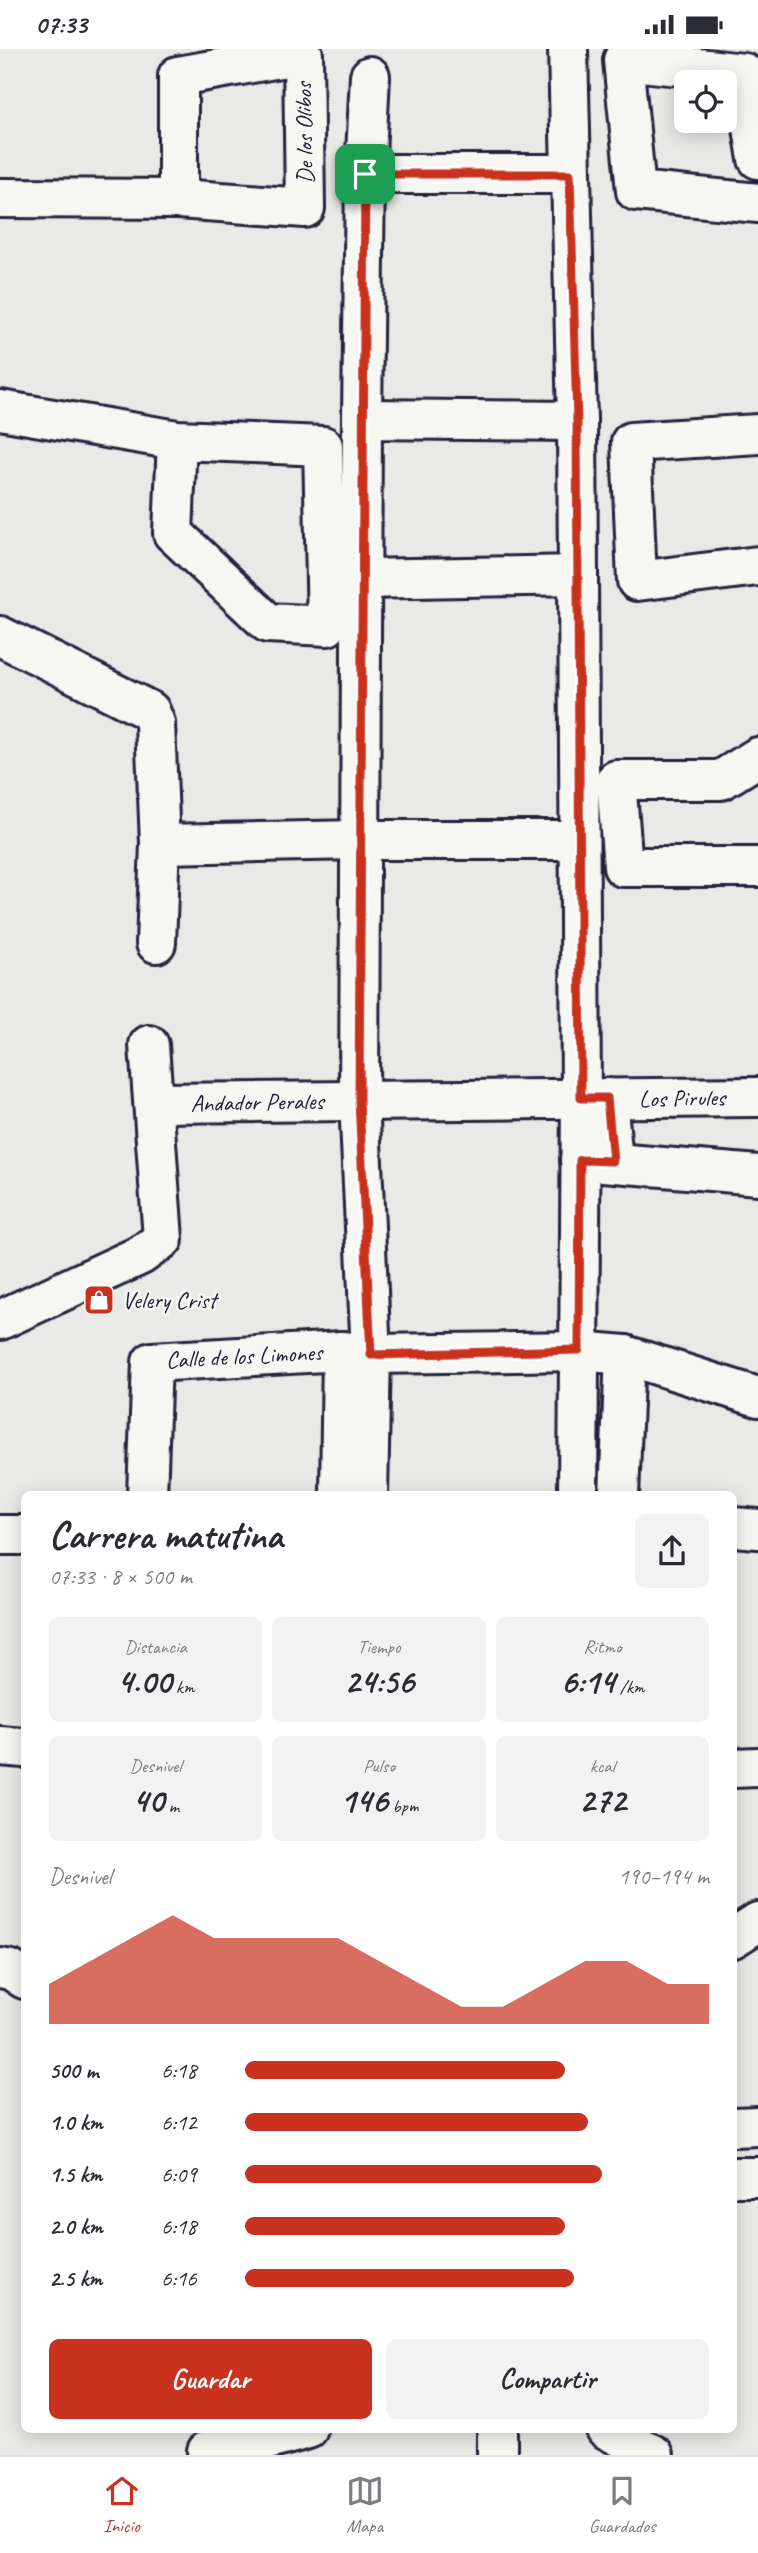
<!DOCTYPE html>
<html lang="es">
<head>
<meta charset="utf-8">
<style>
	:root { --surface:#fff; --page:#f2f2f3; --text:#2b2b33; --muted:#7c7c81; --line:#e1e1e2; --accent:#c8321e }
	body { margin:0; font-family:Caveat,sans-serif; background:var(--page); color:var(--text); height:100vh; display:flex; flex-direction:column; font-size:26px; white-space:nowrap }
	* { box-sizing:border-box; margin:0 }
	p { font-size:23px; color:var(--muted) }
	.icon { flex:none; width:38px; height:38px; fill:none; stroke:currentColor; stroke-width:2; stroke-linecap:round; stroke-linejoin:round }
	.map { position:relative; flex:1; overflow:hidden }
	.details { position:absolute; left:21px; top:1442px; width:716px; height:942px; display:flex; flex-direction:column; background:var(--surface); border-radius:10px; box-shadow:0 4px 18px #0003 }
	.details>* { flex:none }
	.controls { position:absolute; left:674px; top:21px; display:grid; gap:14px }
	.controls a { display:grid; place-items:center; width:63px; height:63px; border-radius:10px; background:var(--surface); box-shadow:0 4px 18px #0003; font-size:35px }
	.pin { position:absolute; display:grid; place-items:center; width:60px; height:60px; color:#fff; margin:-30px; border-radius:14px; box-shadow:0 4px 10px #0006 }
	.round { display:grid; place-items:center; flex:none; width:74px; height:74px; border-radius:10px; background:var(--page) }
	.summary { display:flex; align-items:center; justify-content:space-between; height:119px; padding:0 28px }
	h1 { font-size:38px; font-weight:800; line-height:52px }
	.metrics { display:grid; grid-template-columns:repeat(3,1fr); gap:10px; height:119px; padding:7px 28px }
	.metrics div { display:grid; align-content:center; border-radius:10px; background:var(--page); text-align:center }
	.metrics b { font-size:35px; font-weight:800 }
	.metrics small { font-size:19px; font-weight:400 }
	.metrics p { font-size:19px }
	.chart { height:196px; padding:14px 28px }
	.chart p { display:flex; justify-content:space-between }
	.chart svg { width:100%; height:126px; margin-top:7px; fill:var(--accent); opacity:.7 }
	.action { display:flex; gap:14px; margin-top:auto; padding:14px 28px }
	.action a { flex:1; height:80px; border-radius:10px; background:var(--accent); color:#fff; font-size:28px; font-weight:800; line-height:80px; text-align:center }
	.action a+a { background:var(--page); color:var(--text) }
	ul { padding:0 28px; list-style:none; font-size:23px }
	li { display:grid; grid-template-columns:112px 84px 1fr; align-items:center; height:52px }
	li i { height:18px; border-radius:9px; background:var(--accent) }
	.status { display:flex; justify-content:space-between; align-items:center; height:49px; padding:0 35px; background:var(--surface); direction:ltr }
	.status svg { height:19px; fill:currentColor }
	.dock { display:flex; justify-content:space-around; align-items:center; height:98px; border-top:2px solid var(--line); background:var(--surface); font-size:19px; color:var(--muted) }
	.dock a { display:grid; justify-items:center; gap:4px }
	.dock .selected { color:var(--accent) }
	.map>svg:first-child { display:block }
	.lines { fill:none; stroke-linecap:round; stroke-linejoin:round }
	.minor-casing { stroke:#22223b; stroke-width:44 }
	.minor { stroke:#f6f6f2; stroke-width:38 }
	.route-casing { stroke:#fff; stroke-width:14 }
	.route { stroke:#c8321e; stroke-width:9 }
	.labels { text-anchor:middle; stroke-width:5; stroke-linejoin:round; paint-order:stroke }
	.street-label { font-size:24px; fill:#22223b; stroke:#f6f6f2 }
	.poi-label { font-size:24px; fill:#22223b; stroke:#f6f6f2; text-anchor:start }
</style>
</head>
<body>
<div class="status"><b>07:33</b><svg viewBox="0 0 49 12"><path d="M0 12V9h3v3zM5 12V6h3v6zM10 12V3h3v9zM15 12V0h3v12zM26 1h20v11H26zM47 4h2v5h-2z"/></svg></div>
<div class="map">
<svg width="758" height="2406" viewBox="0 0 758 2406">
	<rect width="100%" height="100%" fill="#e9e9e7"/>
	<filter id="ink" filterUnits="userSpaceOnUse"><feTurbulence type="fractalNoise" baseFrequency=".0143" numOctaves="2"/><feDisplacementMap in="SourceGraphic" scale="14" xChannelSelector="R" yChannelSelector="G"/><feConvolveMatrix kernelMatrix="1 2 1 2 8 2 1 2 1" color-interpolation-filters="sRGB"/></filter>
	<g filter="url(#ink)">
		<g class="lines">
			<g class="minor-casing">
				<g id="minor">
					<polyline points="568,0 577,372 578,526 581,1049 578,1446"/>
					<polyline points="758,110 744,24 623,11 636,142 758,154"/>
					<polyline points="365,125 570,125"/>
					<polyline points="0,149 178,150 305,159 303,5 178,27 178,150"/>
					<polyline points="0,361 177,391 323,397 327,577 268,574 173,484 177,391"/>
					<polyline points="362,370 577,372"/>
					<polyline points="758,385 631,393 637,532 758,517"/>
					<polyline points="361,530 578,526"/>
					<polyline points="0,587 150,662 155,674 160,795 156,894"/>
					<polyline points="758,708 721,731 616,731 623,818 758,818"/>
					<polyline points="160,795 360,791 579,791"/>
					<polyline points="607,1049 613,1112"/>
					<polyline points="154,1054 758,1048"/>
					<polyline points="580,1111 758,1126"/>
					<polyline points="0,1271 141,1206 163,1190 149,996"/>
					<polyline points="147,1446 152,1313 342,1302 371,1305 579,1302 625,1306 758,1348"/>
					<polyline points="340,1446 342,1302"/>
					<polyline points="368,1446 371,1305 359,1051 362,370 365,125 370,27"/>
					<polyline points="619,1446 625,1306"/>
					<polyline points="733,1478 758,1480"/>
					<polyline points="0,1486 24,1486"/>
					<polyline points="0,1697 24,1699"/>
					<polyline points="733,1719 758,1718"/>
					<polyline points="733,1889 758,1873"/>
					<polyline points="0,1919 11,1921 24,1930"/>
					<polyline points="733,2078 758,2077"/>
					<polyline points="733,2128 758,2128"/>
					<polyline points="606,2380 654,2406"/>
					<polyline points="207,2402 268,2391 308,2380"/>
					<polyline points="497,2406 497,2380"/>
				</g>
			</g>
			<use href="#minor" class="minor"/>
		</g>
	</g>
	<g class="lines" filter="url(#ink)">
		<g class="route-casing">
			<polygon id="route" points="365,125 570,125 577,372 581,1049 607,1049 613,1112 580,1111 579,1301 371,1306 359,1051"/>
		</g>
		<use href="#route" class="route"/>
	</g>
	<defs>
		<g id="shop-square" transform="scale(1.575)"><rect x="-9" y="-9" width="18" height="18" rx="4" fill="#c8321e" stroke="#f6f6f2"/><path d="M-5-2.5h2.3a2.7 3.5 0 0 1 5.4 0H5L5.5 6h-11ZM-1.5-2.5h3a1.5 2.3 0 0 0-3 0Z" fill="#fff"/></g>
	</defs>
	<g fill-rule="evenodd">
		<use href="#shop-square" x="99" y="1251"/>
	</g>
	<g class="labels">
		<g class="street-label">
			<text transform="translate(304 84) rotate(-91)" y="8">De los Olibos</text>
			<text transform="translate(682 1049) rotate(-1)" y="8">Los Pirules</text>
			<text transform="translate(257 1053) rotate(-1)" y="8">Andador Perales</text>
			<text transform="translate(244 1307) rotate(-3)" y="8">Calle de los Limones</text>
		</g>
		<g class="poi-label">
			<text x="122" y="1259">Velery Crist</text>
		</g>
	</g>
</svg>
<div class="controls">
<a><svg class="icon" aria-label="locate" viewBox="0 0 24 24"><circle cx="12" cy="12" r="6"/><path d="M12 2v4M12 18v4M2 12h4M18 12h4"/></svg></a>
</div>
<div class="pin" style="left:365px;top:125px;background:#1e9e55"><svg class="icon" aria-label="arrive" viewBox="0 0 24 24"><path d="M6 21V4h12l-3 4 3 4H6"/></svg></div>
<section class="details">
<div class="summary"><div><h1>Carrera matutina</h1><p>07:33 · 8 × 500 m</p></div><a class="round"><svg class="icon" aria-label="share" viewBox="0 0 24 24"><path d="M12 15V3M7 8l5-5 5 5M5 13v7h14v-7"/></svg></a></div>
<div class="metrics">
<div><p>Distancia</p><b>4.00<small> km</small></b></div>
<div><p>Tiempo</p><b>24:56</b></div>
<div><p>Ritmo</p><b>6:14<small> /km</small></b></div>
</div>
<div class="metrics">
<div><p>Desnivel</p><b>40<small> m</small></b></div>
<div><p>Pulso</p><b>146<small> bpm</small></b></div>
<div><p>kcal</p><b>272</b></div>
</div>
<div class="chart"><p><span>Desnivel</span>190–194 m</p>
<svg viewBox="0 0 160 44" preserveAspectRatio="none"><path d="M0 44V30L10 22L20 14L30 6L40 14L50 14L60 14L70 14L80 22L90 30L100 38L110 38L120 30L130 22L140 22L150 30L160 30V44z"/></svg>
</div>
<ul>
<li><b>500 m</b>6:18<i style="width:69%"></i></li>
<li><b>1.0 km</b>6:12<i style="width:74%"></i></li>
<li><b>1.5 km</b>6:09<i style="width:77%"></i></li>
<li><b>2.0 km</b>6:18<i style="width:69%"></i></li>
<li><b>2.5 km</b>6:16<i style="width:71%"></i></li>
</ul>
<div class="action"><a>Guardar</a><a>Compartir</a></div>
</section>
</div>
<nav class="dock">
<a class="selected"><svg class="icon" aria-label="home" viewBox="0 0 24 24"><path d="M3 11l9-7 9 7M6 9v11h12V9"/></svg>Inicio</a>
<a><svg class="icon" aria-label="map" viewBox="0 0 24 24"><path d="M3 6l6-2 6 2 6-2v14l-6 2-6-2-6 2zM9 4v14M15 6v14"/></svg>Mapa</a>
<a><svg class="icon" aria-label="saved" viewBox="0 0 24 24"><path d="M7 4h10v16l-5-4-5 4z"/></svg>Guardados</a>
</nav>
</body>
</html>
